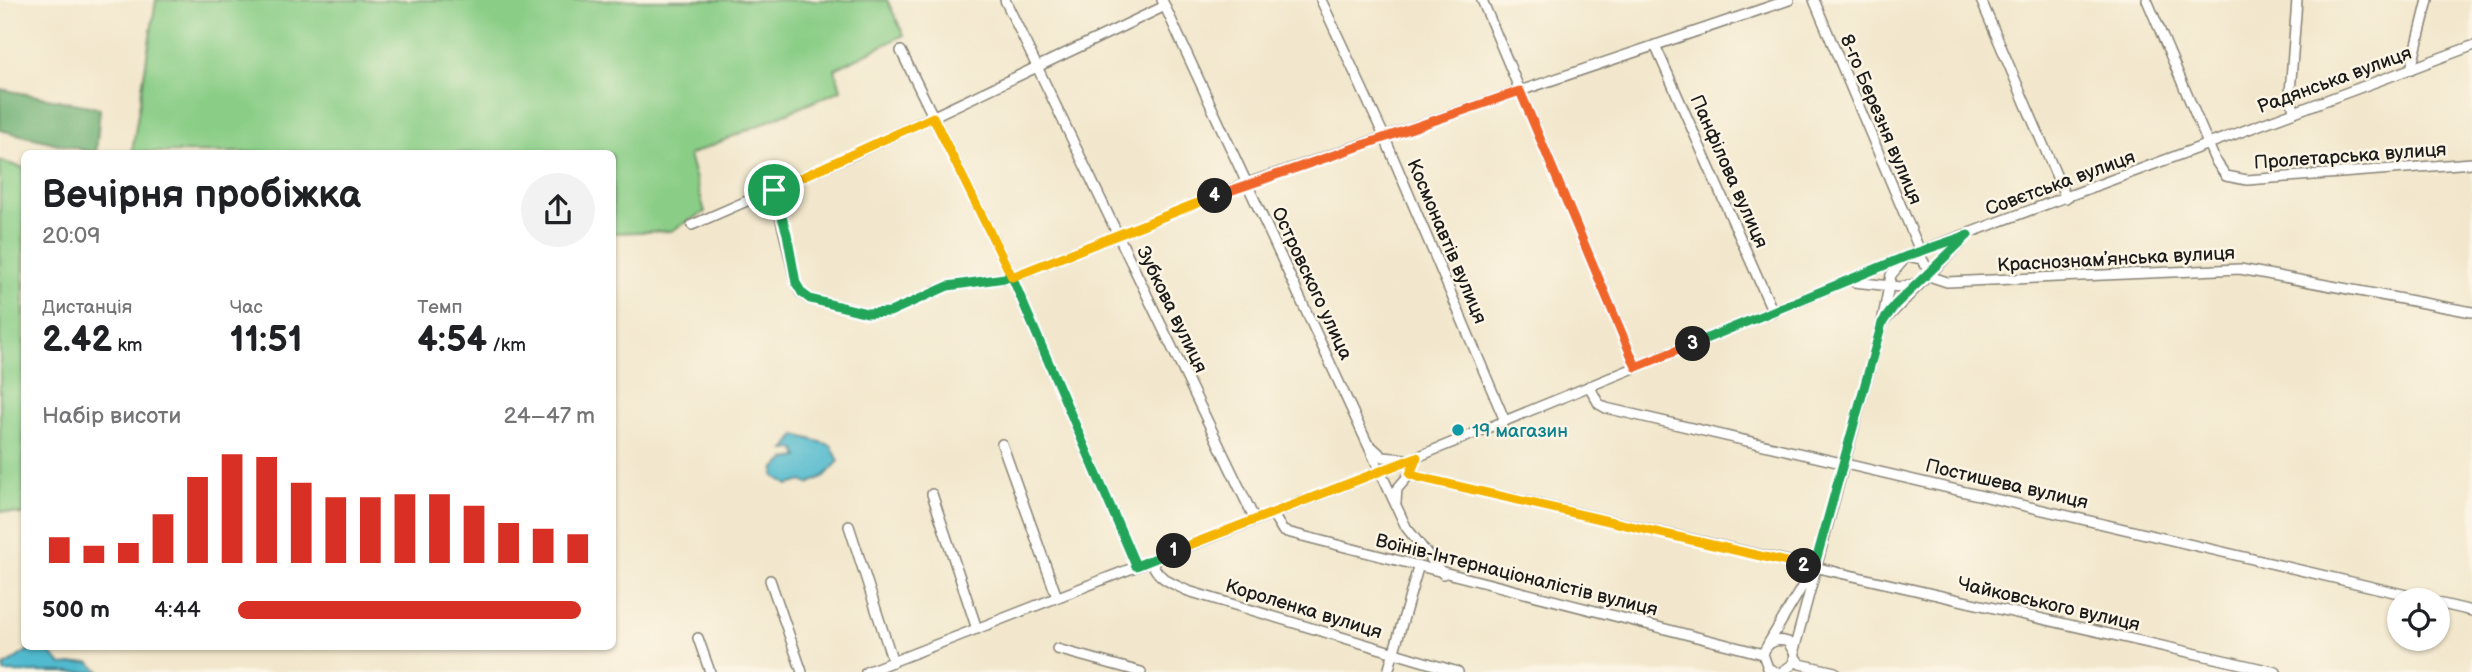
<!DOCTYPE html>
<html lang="uk">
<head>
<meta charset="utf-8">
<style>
	:root { --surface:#fff; --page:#f2f2f2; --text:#202124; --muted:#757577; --accent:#d93025 }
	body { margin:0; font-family:"Balsamiq Sans",sans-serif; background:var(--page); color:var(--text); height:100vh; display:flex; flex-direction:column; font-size:26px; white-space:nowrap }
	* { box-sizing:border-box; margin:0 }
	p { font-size:23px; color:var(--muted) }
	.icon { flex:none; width:38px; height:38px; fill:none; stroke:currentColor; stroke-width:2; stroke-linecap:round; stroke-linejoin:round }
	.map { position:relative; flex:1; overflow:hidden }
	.panel { position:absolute; left:21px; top:150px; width:595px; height:500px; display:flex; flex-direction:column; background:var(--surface); border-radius:10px; box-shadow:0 2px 5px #0004 }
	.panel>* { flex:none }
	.fabs { position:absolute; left:2387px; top:588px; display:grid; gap:14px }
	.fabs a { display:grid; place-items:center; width:63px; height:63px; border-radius:50%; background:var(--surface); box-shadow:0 2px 5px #0004; font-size:35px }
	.pin { position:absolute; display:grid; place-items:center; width:60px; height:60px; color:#fff; margin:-30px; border:4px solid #fff; border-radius:50%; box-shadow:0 2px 7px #0007 }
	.km { position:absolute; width:35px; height:35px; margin:-18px; border-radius:50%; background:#222; color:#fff; font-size:19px; line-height:35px; text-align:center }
	.round { display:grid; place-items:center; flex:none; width:74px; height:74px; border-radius:37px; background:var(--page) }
	.summary { display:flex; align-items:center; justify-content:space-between; height:119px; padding:0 21px }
	h1 { font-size:38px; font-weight:600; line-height:52px }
	.figures { display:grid; grid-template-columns:repeat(3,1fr); gap:10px; height:119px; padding:7px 21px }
	.figures div { display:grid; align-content:center }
	.figures b { font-size:35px; font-weight:600 }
	.figures small { font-size:19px; font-weight:400 }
	.figures p { font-size:19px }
	.chart { height:196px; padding:14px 21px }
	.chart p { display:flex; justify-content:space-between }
	.chart svg { width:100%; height:126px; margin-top:7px; stroke:var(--accent); stroke-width:6 }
	ul { padding:0 21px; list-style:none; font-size:23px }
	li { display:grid; grid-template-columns:112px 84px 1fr; align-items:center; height:52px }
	li i { height:18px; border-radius:9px; background:var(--accent) }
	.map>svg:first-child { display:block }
	.green { fill:#89cd86; stroke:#527451; stroke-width:2 }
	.forest { fill:#6eb073; stroke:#456648; stroke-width:2 }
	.water { fill:#51bace; stroke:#366b75; stroke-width:2 }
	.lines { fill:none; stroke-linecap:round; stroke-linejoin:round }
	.minor-casing { stroke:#878274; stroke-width:12 }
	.minor { stroke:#fff; stroke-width:9 }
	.split-1-casing { stroke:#fff; stroke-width:14 }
	.split-2-casing { stroke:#fff; stroke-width:14 }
	.split-3-casing { stroke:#fff; stroke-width:14 }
	.split-4-casing { stroke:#fff; stroke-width:14 }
	.split-5-casing { stroke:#fff; stroke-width:14 }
	.split-1 { stroke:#22a559; stroke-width:9 }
	.split-2 { stroke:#f5b400; stroke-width:9 }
	.split-3 { stroke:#22a559; stroke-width:9 }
	.split-4 { stroke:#f0652b; stroke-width:9 }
	.split-5 { stroke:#f5b400; stroke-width:9 }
	.culture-dot { fill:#0f9aa8; stroke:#fcf5e5; stroke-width:2.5 }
	.labels { text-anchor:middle; stroke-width:5; stroke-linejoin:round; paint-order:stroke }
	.street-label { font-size:19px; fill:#1c1c1c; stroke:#fcf5e5 }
	.culture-label { font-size:19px; fill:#0d838f; stroke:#fcf5e5; text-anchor:start }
</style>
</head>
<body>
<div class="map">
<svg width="2472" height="672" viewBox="0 0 2472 672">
	<rect width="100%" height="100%" fill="#fcf5e5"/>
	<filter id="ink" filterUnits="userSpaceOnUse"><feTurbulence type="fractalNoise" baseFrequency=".0143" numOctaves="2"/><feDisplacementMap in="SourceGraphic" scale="14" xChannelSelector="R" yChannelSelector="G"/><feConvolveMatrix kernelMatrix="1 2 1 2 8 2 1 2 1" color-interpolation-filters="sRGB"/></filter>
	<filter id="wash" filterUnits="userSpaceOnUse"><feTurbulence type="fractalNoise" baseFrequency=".00686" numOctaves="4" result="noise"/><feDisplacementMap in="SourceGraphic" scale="28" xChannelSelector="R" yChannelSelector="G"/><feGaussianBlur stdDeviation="1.57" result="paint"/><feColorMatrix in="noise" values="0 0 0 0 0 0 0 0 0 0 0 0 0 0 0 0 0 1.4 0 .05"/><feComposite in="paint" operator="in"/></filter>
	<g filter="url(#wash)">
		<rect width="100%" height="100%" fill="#f2e7cc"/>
		<g class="green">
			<polygon points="156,0 887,0 904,35 835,69 841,90 689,155 705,212 671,231 613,233 612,154 132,152"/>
			<polygon points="0,161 24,168 24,515 0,511"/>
		</g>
		<polygon class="forest" points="0,89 100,108 96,153 0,130"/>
		<g class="water">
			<polygon points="796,435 831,445 839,461 825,476 808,484 803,481 788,485 774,476 775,468 786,459 799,457 795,449 785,450"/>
			<polygon points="30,649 46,649 62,665 89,662 101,672 4,672 3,667"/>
		</g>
	</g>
	<g filter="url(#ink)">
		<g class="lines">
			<g class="minor-casing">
				<g id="minor">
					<polyline points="1005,0 1255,520"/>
					<polyline points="1162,0 1406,527 1443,574"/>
					<polyline points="1321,0 1384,136 1505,421"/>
					<polyline points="1482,0 1636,367"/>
					<polyline points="1814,0 1920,251"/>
					<polyline points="1981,0 2066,198"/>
					<polyline points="2147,0 2215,160 2226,176 2247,180 2472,163"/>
					<polyline points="1655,45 1773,312"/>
					<polyline points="901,51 1012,277 1136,566"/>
					<polyline points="2411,69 2428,0"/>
					<polyline points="2294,111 2290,93 2297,0"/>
					<polyline points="774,190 796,283 801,293 810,299 868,313 890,312 948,286 1012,277 1248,183 1789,0"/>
					<polyline points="692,225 852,155 1165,6"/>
					<polyline points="1854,282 1900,287 1916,284"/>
					<polyline points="1882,323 1891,275 1907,256 1922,259 1932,277 1947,282 2240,269 2472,312"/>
					<polyline points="1589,386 1599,404 1606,408 2428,600"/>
					<polyline points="1002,444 1057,597"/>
					<polyline points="1371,446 1383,457 1405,459"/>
					<polyline points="1417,457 1410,474 1418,477 2276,672"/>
					<polyline points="932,494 977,629"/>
					<polyline points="1396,502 1397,489 1410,474"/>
					<polyline points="1272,513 1283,531 1763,654"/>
					<polyline points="849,526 893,662"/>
					<path d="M1151,561C1158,579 1171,583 1188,591L1458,672"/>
					<polyline points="770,580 802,672"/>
					<polyline points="2438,603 2472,611"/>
					<polyline points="698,638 710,672"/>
					<polyline points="1768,644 1809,575"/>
					<polyline points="1057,649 1141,672"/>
					<polyline points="1794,650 1882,323 1964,239"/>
					<polyline points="1795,657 1800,664 1835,672"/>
					<polyline points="866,672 1417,457 1907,256 2472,46"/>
					<polyline points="1388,672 1418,568"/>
					<path d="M1776,672L1768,668L1763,654C1767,642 1776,638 1788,642L1795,654L1793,664L1782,672"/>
				</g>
			</g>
			<use href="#minor" class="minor"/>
		</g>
	</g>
	<g class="lines" filter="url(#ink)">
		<g class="split-1-casing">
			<polyline id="split-1" points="774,190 787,234 796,283 802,293 810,299 867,313 890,312 948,286 1012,277 1136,566 1174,551"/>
		</g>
		<g class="split-2-casing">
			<polyline id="split-2" points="1174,551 1417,457 1410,474 1418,477 1804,566"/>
		</g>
		<g class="split-3-casing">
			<polyline id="split-3" points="1693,344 1907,256 1968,235 1895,305 1882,323 1814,568 1804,566"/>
		</g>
		<g class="split-4-casing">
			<polyline id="split-4" points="1215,196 1520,91 1636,367 1693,344"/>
		</g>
		<g class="split-5-casing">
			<polyline id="split-5" points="774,190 933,117 1012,277 1215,196"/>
		</g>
		<use href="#split-1" class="split-1"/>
		<use href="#split-2" class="split-2"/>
		<use href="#split-3" class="split-3"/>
		<use href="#split-4" class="split-4"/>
		<use href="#split-5" class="split-5"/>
	</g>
	<circle class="culture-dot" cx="1458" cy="430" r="7"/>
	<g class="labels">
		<g class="street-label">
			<text transform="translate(2334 79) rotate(-20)" y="7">Радянська вулиця</text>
			<text transform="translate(1882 119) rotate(67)" y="7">8-го Березня вулиця</text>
			<text transform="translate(2350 155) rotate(-4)" y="7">Пролетарська вулиця</text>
			<text transform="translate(1730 171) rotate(66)" y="7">Панфілова вулиця</text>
			<text transform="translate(2060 182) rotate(-20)" y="7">Совєтська вулиця</text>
			<text transform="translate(1448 241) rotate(67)" y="7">Космонавтів вулиця</text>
			<text transform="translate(2116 258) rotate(-3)" y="7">Краснознамʼянська вулиця</text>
			<text transform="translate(1313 283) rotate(65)" y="7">Островского улица</text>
			<text transform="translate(1173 309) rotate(64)" y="7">Зубкова вулиця</text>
			<text transform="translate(2007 483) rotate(13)" y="7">Постишева вулиця</text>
			<text transform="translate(1517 574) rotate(14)" y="7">Воїнів-Інтернаціоналістів вулиця</text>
			<text transform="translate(2049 603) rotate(13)" y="7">Чайковського вулиця</text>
			<text transform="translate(1304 608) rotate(17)" y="7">Короленка вулиця</text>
		</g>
		<g class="culture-label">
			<text x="1472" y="437">19 магазин</text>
		</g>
	</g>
</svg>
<div class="fabs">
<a><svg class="icon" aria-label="locate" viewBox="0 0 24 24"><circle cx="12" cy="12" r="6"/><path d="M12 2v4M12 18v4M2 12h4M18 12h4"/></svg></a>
</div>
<div class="pin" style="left:774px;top:190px;background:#1e9e55"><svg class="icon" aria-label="arrive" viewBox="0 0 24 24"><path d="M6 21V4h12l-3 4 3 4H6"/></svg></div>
<b class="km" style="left:1174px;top:551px">1</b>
<b class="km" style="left:1804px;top:566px">2</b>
<b class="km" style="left:1693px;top:344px">3</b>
<b class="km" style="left:1215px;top:196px">4</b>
<section class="panel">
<div class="summary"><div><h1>Вечірня пробіжка</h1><p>20:09</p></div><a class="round"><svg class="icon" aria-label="share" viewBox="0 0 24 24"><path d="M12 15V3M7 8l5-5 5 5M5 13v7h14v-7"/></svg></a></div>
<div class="figures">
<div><p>Дистанція</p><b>2.42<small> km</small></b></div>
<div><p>Час</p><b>11:51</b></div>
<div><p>Темп</p><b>4:54<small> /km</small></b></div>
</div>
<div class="chart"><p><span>Набір висоти</span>24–47 m</p>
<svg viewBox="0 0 160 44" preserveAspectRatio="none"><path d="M5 44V35M15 44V38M25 44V37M35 44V27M45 44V14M55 44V6M65 44V7M75 44V16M85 44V21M95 44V21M105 44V20M115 44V20M125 44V24M135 44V30M145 44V32M155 44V34"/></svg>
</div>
<ul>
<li><b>500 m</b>4:44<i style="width:96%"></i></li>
</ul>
</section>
</div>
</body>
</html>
